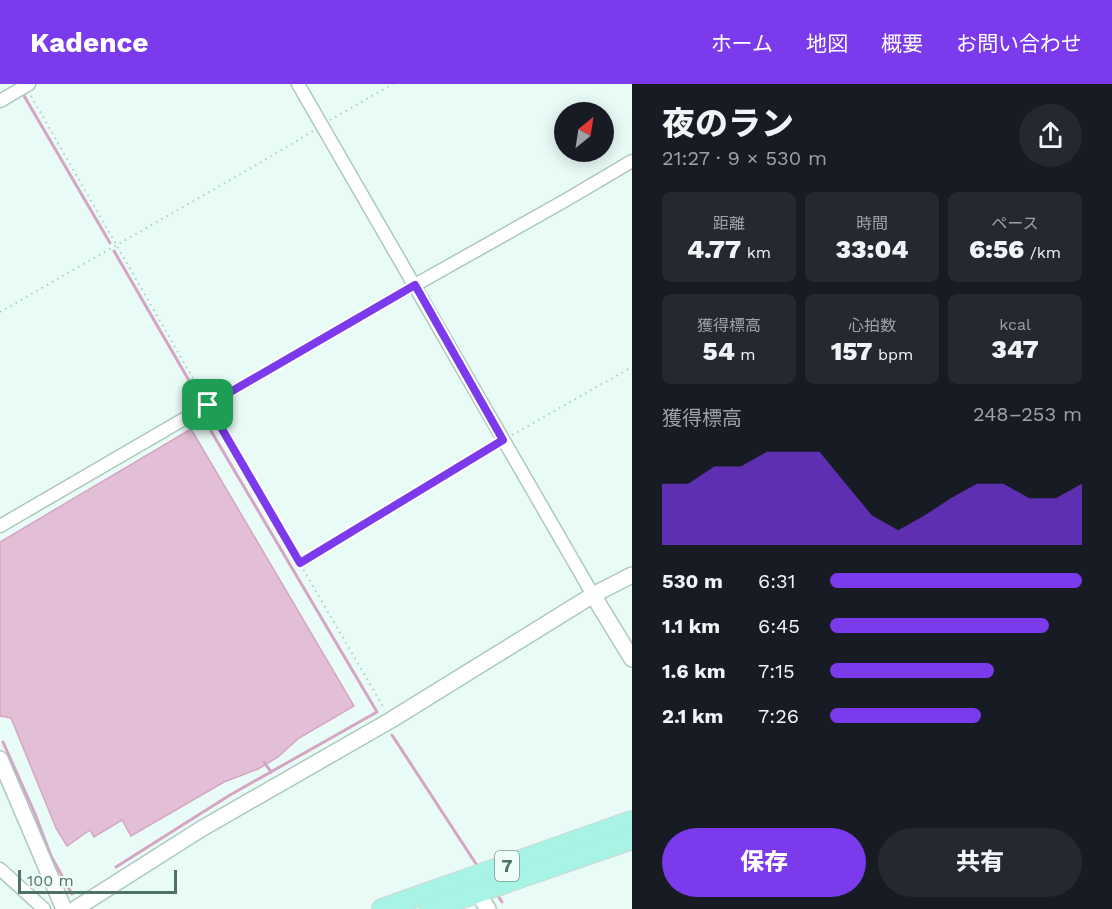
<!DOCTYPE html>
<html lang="ja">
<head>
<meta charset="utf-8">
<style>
	:root { --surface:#171b24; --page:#242831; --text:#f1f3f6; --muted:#9ea1a6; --accent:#7c3aed }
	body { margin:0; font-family:"Work Sans","Noto Sans JP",sans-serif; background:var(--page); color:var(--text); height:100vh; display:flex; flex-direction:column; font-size:22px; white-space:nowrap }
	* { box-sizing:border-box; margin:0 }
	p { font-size:20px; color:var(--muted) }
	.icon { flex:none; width:33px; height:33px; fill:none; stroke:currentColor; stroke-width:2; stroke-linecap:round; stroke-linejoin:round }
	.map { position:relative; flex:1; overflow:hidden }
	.drawer { display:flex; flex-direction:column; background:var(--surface); width:480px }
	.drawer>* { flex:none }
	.needle { width:39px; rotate:30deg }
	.fabs { position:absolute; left:554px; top:18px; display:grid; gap:12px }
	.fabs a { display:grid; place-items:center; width:60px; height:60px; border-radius:50%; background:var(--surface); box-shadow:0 3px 15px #0003; font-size:30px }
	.scale { position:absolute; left:18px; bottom:15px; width:159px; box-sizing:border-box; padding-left:6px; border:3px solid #4f7362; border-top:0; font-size:16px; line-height:21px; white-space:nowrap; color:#4f7362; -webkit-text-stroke:4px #effdfa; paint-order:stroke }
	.pin { position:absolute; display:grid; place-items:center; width:51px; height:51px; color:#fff; margin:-26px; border-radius:12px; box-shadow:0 3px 9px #0006 }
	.round { display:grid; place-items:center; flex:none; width:63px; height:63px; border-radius:32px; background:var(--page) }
	.overview { display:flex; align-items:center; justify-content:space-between; height:102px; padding:0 30px }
	h1 { font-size:33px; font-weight:800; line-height:45px }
	.stats { display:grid; grid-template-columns:repeat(3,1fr); gap:9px; height:102px; padding:6px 30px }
	.stats div { display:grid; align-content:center; border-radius:9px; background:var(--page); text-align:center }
	.stats b { font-size:26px; font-weight:800 }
	.stats small { font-size:16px; font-weight:400 }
	.stats p { font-size:16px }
	.chart { height:168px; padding:12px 30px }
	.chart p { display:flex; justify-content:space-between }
	.chart svg { width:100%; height:108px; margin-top:6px; fill:var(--accent); opacity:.7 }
	.button { display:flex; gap:12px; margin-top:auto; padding:12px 30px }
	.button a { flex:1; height:69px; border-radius:36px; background:var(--accent); color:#fff; font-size:24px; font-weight:800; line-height:69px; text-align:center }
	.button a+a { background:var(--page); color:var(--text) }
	ul { padding:0 30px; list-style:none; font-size:20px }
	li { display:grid; grid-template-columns:96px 72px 1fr; align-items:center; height:45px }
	li i { height:15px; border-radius:8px; background:var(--accent) }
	header { display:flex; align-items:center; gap:36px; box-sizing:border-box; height:84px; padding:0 30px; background:var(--accent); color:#fff }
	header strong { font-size:28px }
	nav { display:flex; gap:33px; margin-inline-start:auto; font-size:21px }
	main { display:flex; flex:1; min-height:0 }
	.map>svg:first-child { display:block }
	.water { fill:#e3bfd7; stroke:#d4a6c4; stroke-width:1.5 }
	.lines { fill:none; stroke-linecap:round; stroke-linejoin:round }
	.stream { stroke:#d4a6c4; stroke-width:3 }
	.minor-casing { stroke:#adc9be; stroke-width:15 }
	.tertiary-casing { stroke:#adc9be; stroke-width:18 }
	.primary-casing { stroke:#ced8d3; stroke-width:22 }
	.path { stroke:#a6d3bf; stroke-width:2; stroke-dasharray:1.5 4.5; stroke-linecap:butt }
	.minor { stroke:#fff; stroke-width:12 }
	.tertiary { stroke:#fff; stroke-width:15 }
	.primary { stroke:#a7f3e5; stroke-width:20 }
	.route-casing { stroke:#fff; stroke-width:12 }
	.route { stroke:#7c3aed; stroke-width:8 }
	.labels { text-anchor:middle; stroke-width:4.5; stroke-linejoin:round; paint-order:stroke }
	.shield { fill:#effdfa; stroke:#7f9c90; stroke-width:1.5 }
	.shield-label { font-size:18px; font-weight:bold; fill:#4f7362 }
</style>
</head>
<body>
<header>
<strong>Kadence</strong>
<nav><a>ホーム</a><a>地図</a><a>概要</a><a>お問い合わせ</a></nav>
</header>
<main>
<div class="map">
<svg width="632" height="825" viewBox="0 0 632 825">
	<rect width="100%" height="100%" fill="#e9fbf7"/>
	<polygon class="water" points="191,345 354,622 299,654 278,673 258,685 224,698 131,752 122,736 94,753 90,746 67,762 56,744 11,634 0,632 0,458"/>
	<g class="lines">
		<g class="stream">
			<polyline points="23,10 110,159"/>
			<polyline points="114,167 202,319"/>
			<polyline points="392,651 478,783"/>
			<polyline points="3,658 35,730 51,772 72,810"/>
			<polyline points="264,678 271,688"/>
			<polyline points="116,783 230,711 377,628 211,347"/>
			<polyline points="497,810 502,818"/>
		</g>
		<g class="minor-casing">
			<g id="minor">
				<polyline points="298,0 593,511"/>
				<polyline points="0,17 29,0"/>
				<polyline points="415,201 566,116 632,77"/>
				<polyline points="0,442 208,321"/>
				<polyline points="0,785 44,825"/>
			</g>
		</g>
		<g class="tertiary-casing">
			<g id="tertiary">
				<polyline points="593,511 632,575"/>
				<polyline points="0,675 64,825"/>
				<polyline points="477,808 488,825"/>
				<polyline points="75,825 201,745 391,636 593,511 632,491"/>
			</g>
		</g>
		<g class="primary-casing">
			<g id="primary">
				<polyline points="382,825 632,737"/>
				<polyline points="430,825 632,755"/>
			</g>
		</g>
		<g class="path">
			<polyline points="31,12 203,312"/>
			<polyline points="330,36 393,0"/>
			<polyline points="0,228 258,80 313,47"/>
			<polyline points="217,315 404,207"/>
			<polyline points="213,330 385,626"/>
			<polyline points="512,351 632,283"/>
			<polyline points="301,478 494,362"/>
		</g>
		<use href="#minor" class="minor"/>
		<use href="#tertiary" class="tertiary"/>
		<use href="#primary" class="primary"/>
	</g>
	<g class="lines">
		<g class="route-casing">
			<polygon id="route" points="415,201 503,356 300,479 208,321"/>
		</g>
		<use href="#route" class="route"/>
	</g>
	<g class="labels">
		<rect class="shield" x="495" y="767" width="24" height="30" rx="4.5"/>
		<g class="shield-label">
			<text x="507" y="788">7</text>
		</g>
	</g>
</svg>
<div class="fabs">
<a><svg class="needle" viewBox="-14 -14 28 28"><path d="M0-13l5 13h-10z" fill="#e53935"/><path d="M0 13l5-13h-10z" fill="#9ea1a6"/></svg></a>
</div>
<div class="scale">100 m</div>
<div class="pin" style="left:208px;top:321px;background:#1e9e55"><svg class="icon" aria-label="arrive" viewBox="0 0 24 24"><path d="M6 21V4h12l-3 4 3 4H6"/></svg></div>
</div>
<section class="drawer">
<div class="overview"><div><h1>夜のラン</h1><p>21:27 · 9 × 530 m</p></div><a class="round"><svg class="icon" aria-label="share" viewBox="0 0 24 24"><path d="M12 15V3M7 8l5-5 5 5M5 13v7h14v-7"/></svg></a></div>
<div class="stats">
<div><p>距離</p><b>4.77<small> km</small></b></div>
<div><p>時間</p><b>33:04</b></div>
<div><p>ペース</p><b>6:56<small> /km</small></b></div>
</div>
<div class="stats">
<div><p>獲得標高</p><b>54<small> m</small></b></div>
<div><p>心拍数</p><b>157<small> bpm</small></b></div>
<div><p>kcal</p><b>347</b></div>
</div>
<div class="chart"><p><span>獲得標高</span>248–253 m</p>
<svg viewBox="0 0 160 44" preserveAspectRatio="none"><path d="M0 44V19L10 19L20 12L30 12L40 6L50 6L60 6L70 19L80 32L90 38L100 32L110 25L120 19L130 19L140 25L150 25L160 19V44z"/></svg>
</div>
<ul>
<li><b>530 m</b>6:31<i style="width:100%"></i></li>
<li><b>1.1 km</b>6:45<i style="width:87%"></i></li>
<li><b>1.6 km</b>7:15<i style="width:65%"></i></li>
<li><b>2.1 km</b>7:26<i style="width:60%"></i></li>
</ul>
<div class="button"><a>保存</a><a>共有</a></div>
</section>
</main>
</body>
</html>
